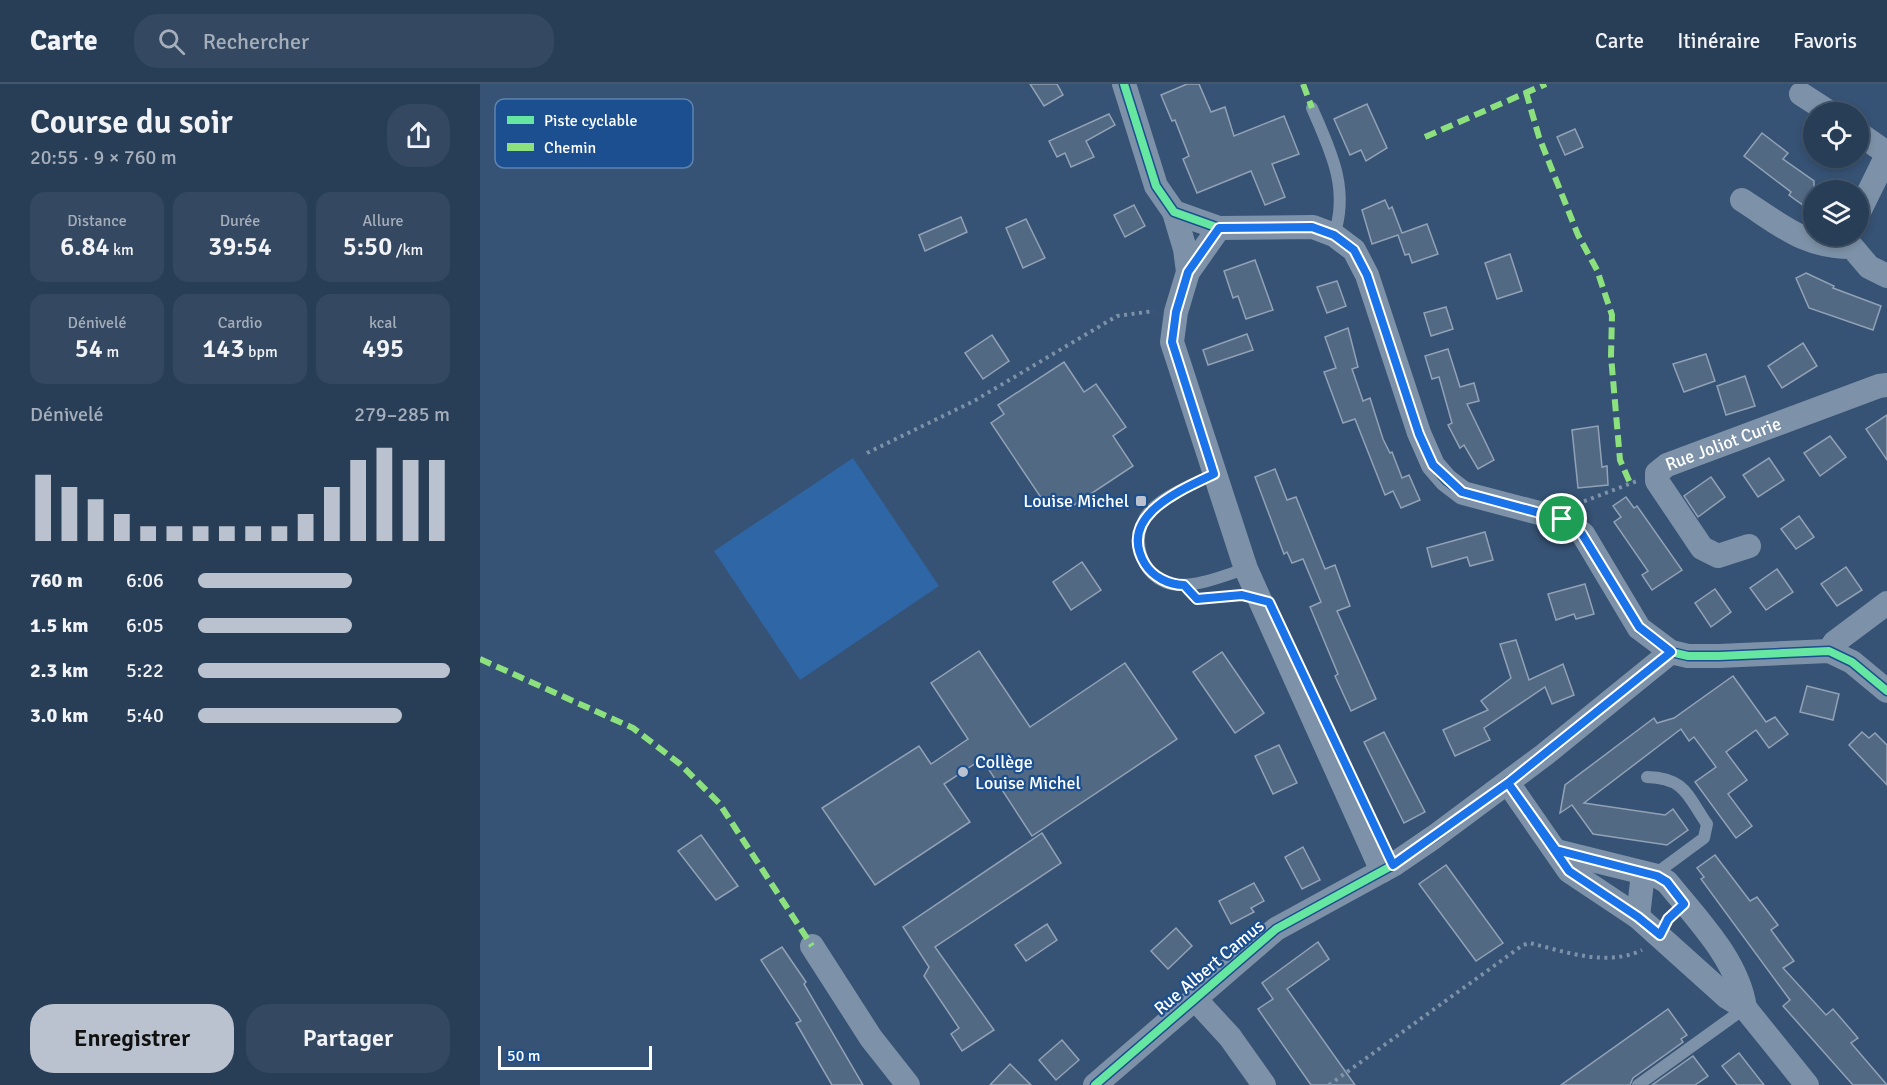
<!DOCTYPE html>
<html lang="fr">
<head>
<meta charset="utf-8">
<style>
	:root { --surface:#283e57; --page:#344961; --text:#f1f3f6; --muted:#a5aeba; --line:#44576d; --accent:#b9c2ce }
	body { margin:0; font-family:Signika,sans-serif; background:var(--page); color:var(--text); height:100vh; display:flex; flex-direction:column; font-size:22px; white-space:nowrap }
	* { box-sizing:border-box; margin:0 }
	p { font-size:20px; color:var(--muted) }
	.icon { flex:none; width:33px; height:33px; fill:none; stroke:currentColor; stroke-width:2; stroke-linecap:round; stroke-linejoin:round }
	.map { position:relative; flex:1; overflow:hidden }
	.side { display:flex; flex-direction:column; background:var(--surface); width:480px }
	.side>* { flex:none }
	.buttons { position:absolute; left:1323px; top:18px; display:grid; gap:12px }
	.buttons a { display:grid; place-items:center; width:66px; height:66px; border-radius:50%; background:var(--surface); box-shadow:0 3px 9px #0003,0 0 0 2px var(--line); font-size:30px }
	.scale { position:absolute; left:18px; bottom:15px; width:154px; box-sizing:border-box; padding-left:6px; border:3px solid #fff; border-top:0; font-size:16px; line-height:21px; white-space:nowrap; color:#fff; -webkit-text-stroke:4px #1b4f8f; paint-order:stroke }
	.pin { position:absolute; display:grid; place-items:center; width:51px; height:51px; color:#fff; margin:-26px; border:3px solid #fff; border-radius:50%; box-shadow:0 2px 6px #0007 }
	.round { display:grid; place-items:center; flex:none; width:63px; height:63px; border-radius:24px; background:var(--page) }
	.overview { display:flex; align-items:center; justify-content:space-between; height:102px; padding:0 30px }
	h1 { font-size:33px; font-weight:600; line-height:45px }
	.stats { display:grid; grid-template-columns:repeat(3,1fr); gap:9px; height:102px; padding:6px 30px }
	.stats div { display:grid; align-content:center; border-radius:15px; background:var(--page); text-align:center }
	.stats b { font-size:26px; font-weight:600 }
	.stats small { font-size:16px; font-weight:400 }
	.stats p { font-size:16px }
	.chart { height:168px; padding:12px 30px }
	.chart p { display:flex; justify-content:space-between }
	.chart svg { width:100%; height:108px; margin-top:6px; stroke:var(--accent); stroke-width:6 }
	.action { display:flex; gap:12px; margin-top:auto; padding:12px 30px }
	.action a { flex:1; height:69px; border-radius:24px; background:var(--accent); color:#111; font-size:24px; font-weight:600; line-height:69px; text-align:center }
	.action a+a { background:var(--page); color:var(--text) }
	ul { padding:0 30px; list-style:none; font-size:20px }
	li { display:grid; grid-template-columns:96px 72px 1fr; align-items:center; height:45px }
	li i { height:15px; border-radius:8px; background:var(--accent) }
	header { display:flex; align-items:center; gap:36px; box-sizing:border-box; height:84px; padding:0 30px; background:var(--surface); border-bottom:2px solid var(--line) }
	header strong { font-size:28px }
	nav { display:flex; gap:33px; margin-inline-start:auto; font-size:21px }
	.search { width:420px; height:54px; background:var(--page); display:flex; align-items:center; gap:15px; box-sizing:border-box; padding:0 21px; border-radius:24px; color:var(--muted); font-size:22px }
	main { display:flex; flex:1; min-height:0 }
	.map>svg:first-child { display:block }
	.green { fill:#2f66a5 }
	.building { fill:#526984; stroke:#92a2b6; stroke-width:1.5 }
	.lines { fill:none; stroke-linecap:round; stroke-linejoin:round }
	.path { stroke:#7d92a8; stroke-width:4; stroke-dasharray:3 4.5; stroke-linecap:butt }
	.service { stroke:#7d92a8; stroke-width:12 }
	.minor { stroke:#7d92a8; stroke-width:24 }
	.quiet { stroke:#8de07e; stroke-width:6; stroke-dasharray:12 6; stroke-linecap:butt }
	.cycleway-casing { stroke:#1b4f8f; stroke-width:11 }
	.cycleway { stroke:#66e7a1; stroke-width:8 }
	.route-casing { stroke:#fff; stroke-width:12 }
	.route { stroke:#1a73e8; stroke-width:8 }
	.poi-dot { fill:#b9c2ce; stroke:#1b4f8f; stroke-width:2 }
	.labels { text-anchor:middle; stroke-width:4.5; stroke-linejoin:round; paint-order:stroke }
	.street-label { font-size:18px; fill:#fff; stroke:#1b4f8f }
	.poi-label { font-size:18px; fill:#fff; stroke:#1b4f8f; text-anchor:end }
	.key { fill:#1b4f8f; stroke:#5f84b1; stroke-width:1.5 }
	.key-label { font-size:16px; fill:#fff }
</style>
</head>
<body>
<header>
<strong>Carte</strong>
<div class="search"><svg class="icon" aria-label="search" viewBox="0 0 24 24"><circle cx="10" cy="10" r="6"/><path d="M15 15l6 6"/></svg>Rechercher</div>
<nav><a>Carte</a><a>Itinéraire</a><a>Favoris</a></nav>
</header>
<main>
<section class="side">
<div class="overview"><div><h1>Course du soir</h1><p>20:55 · 9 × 760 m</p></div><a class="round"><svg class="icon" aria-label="share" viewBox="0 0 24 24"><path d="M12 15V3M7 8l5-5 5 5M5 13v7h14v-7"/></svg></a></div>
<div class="stats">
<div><p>Distance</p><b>6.84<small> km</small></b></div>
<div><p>Durée</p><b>39:54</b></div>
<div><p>Allure</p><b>5:50<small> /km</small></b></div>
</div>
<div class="stats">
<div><p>Dénivelé</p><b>54<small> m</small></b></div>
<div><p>Cardio</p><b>143<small> bpm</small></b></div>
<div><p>kcal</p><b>495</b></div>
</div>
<div class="chart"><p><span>Dénivelé</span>279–285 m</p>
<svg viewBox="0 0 160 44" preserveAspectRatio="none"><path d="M5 44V17M15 44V22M25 44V27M35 44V33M45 44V38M55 44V38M65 44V38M75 44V38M85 44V38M95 44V38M105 44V33M115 44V22M125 44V11M135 44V6M145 44V11M155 44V11"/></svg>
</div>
<ul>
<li><b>760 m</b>6:06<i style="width:61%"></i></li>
<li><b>1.5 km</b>6:05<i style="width:61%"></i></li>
<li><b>2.3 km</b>5:22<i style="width:100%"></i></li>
<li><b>3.0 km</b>5:40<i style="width:81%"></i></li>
</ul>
<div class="action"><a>Enregistrer</a><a>Partager</a></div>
</section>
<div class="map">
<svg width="1407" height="1001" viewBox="0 0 1407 1001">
	<rect width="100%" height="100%" fill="#365274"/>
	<polygon class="green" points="373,374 459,502 320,596 234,467"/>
	<g class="building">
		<polygon points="550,0 577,0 583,11 564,22"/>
		<polygon points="707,0 719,0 731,28 745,23 754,52 804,32 819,70 792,80 805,113 785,121 771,87 717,109 703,75 709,72 695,36 692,37 681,11"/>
		<polygon points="887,20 907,64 886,77 881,66 870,71 854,35"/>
		<polygon points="629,30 635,41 606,57 614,73 591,83 585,69 577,73 569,57"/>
		<polygon points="1095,45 1103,63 1085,71 1077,53"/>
		<polygon points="1282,49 1308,69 1303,75 1334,97 1334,129 1309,111 1311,108 1264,72"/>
		<polygon points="905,116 909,125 912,123 922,149 947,140 958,170 932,179 929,170 925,171 918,151 892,160 882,126"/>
		<polygon points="654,121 665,142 645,153 634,131"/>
		<polygon points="481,133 487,148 445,167 439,151"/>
		<polygon points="546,135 565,174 543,184 526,144"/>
		<polygon points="1030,170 1042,207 1017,215 1005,179"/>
		<polygon points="775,176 793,226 766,235 758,212 753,214 744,187"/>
		<polygon points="1326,189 1354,202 1353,204 1401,222 1393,246 1329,224 1316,194"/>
		<polygon points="857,197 866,222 847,229 837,203"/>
		<polygon points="966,223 973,245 951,252 944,229"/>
		<polygon points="868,244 878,283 872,285 883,317 890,314 903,355 910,369 912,368 922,394 929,391 940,416 921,424 913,407 905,411 875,335 863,339 844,288 856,284 845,253"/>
		<polygon points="767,250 773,266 728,281 723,266"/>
		<polygon points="512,251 529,277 503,295 485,269"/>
		<polygon points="1323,259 1337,282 1302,304 1288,282"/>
		<polygon points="968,265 980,303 994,299 999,317 987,320 1014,376 998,385 984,361 980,364 968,341 972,339 959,293 952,295 945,272"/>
		<polygon points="1226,270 1235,297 1204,308 1193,280"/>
		<polygon points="584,278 604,308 616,300 646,343 633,352 653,382 588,425 581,415 568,424 511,339 524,330 518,321"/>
		<polygon points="1265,292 1275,322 1246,331 1237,302"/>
		<polygon points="1407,331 1407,376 1386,345"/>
		<polygon points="1118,342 1122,383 1127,382 1128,401 1098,404 1092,346"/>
		<polygon points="1350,352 1366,373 1340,392 1324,369"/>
		<polygon points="1289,374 1304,396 1278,413 1263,391"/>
		<polygon points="795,385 807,416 816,413 845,485 855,481 870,522 857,527 896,615 871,627 855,592 858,590 830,523 841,518 823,475 812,479 807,468 804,470 775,393"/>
		<polygon points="1231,393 1245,413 1218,433 1204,412"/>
		<polygon points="1146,413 1154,424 1157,422 1202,486 1172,506 1162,491 1168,487 1134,438 1141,433 1133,422"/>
		<polygon points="1319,432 1334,453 1316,465 1301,445"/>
		<polygon points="1005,448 1013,476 990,482 987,473 952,483 947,464"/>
		<polygon points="602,478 621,506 591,526 573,498"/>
		<polygon points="1366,483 1382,506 1357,522 1341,500"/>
		<polygon points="1297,485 1313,508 1286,526 1270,504"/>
		<polygon points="1105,500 1114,530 1096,535 1094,530 1076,536 1068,510"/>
		<polygon points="1235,505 1251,528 1231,543 1215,519"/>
		<polygon points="1036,556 1049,596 1083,580 1094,611 1072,620 1065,603 1004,644 1010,656 975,672 963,646 1008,626 1001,617 1031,594 1020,560"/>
		<polygon points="499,567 550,643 645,579 697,655 552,752 502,675 464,700 490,738 395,801 342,724 439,662 451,680 488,655 451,599"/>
		<polygon points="742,568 784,629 755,649 713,588"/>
		<polygon points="1253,592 1286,638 1295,633 1308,650 1289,664 1276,646 1246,668 1267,696 1248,710 1272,742 1256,754 1215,698 1236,683 1214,653 1209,657 1201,645 1104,719 1185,731 1193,725 1208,746 1187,761 1113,750 1092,721 1080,729 1085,701 1174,634 1177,639 1194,634"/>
		<polygon points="1327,602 1359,610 1353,636 1320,628"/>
		<polygon points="904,648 945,728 924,739 884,658"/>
		<polygon points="1382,648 1389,654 1395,649 1407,661 1407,701 1369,661"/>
		<polygon points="799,661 817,699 793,710 775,672"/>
		<polygon points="562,749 581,779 455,863 514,946 482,967 471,950 479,944 444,892 449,883 423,843"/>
		<polygon points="221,751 258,802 236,816 198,767"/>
		<polygon points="823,763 840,796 822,805 805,773"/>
		<polygon points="1235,771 1270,817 1277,813 1298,841 1291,846 1314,877 1303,884 1346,931 1353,925 1378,954 1371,959 1407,1001 1373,1001 1303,922 1310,916 1221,795 1224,793 1217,784"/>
		<polygon points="966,781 1023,859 996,877 939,800"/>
		<polygon points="774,799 784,817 771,824 774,828 751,840 739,817"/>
		<polygon points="567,840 577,856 546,877 535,861"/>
		<polygon points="696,844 712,862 688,885 671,867"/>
		<polygon points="838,858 849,875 807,905 875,1001 831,1001 778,925 793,915 782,899"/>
		<polygon points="302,863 326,898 324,900 383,1001 352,1001 316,939 321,937 281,876"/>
		<polygon points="1188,925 1207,951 1201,955 1203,958 1153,994 1150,1001 1081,1001"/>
		<polygon points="582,956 599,976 576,996 559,976"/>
		<polygon points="1259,969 1284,1001 1257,1001 1242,982"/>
		<polygon points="1213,972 1228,992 1215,1001 1172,1001"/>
		<polygon points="530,980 551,1001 510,1001"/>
	</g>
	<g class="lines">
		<g class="path">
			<polyline points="387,369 494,317 637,232 674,227"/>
			<polyline points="1097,420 1157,397"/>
			<path d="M849,1001L1043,861L1050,859C1086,868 1127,883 1162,866"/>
		</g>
		<g class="service">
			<path d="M832,24C850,66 870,104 854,151"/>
			<path d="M734,390C714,400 690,409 673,424C646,448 660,499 698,501C721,502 744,491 766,485"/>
			<path d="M1167,693C1205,694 1207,711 1227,740L1224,754L1182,785L1177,792"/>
			<polyline points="1158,1001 1265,924"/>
		</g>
		<g class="minor">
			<polyline points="644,0 676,102 694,128 739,144 833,143 854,151 874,166 887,191 939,349 953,381 966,396 983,409 1082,435 1103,450 1159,544 1191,568 1208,572 1239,572 1349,567 1372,578 1407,607"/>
			<polyline points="1321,10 1349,28"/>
			<polyline points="1378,49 1407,69"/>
			<path d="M1262,116C1301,141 1323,163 1372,163L1389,183L1407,192"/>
			<polyline points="694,128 705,165 708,188 696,228 692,258 766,485 902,787"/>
			<polyline points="1378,130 1407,71"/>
			<polyline points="708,188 739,144"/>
			<path id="s1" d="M1269,462L1238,472L1222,464L1177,397V389L1187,381L1399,302L1407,301"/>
			<polyline points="1349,567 1355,558 1407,519"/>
			<polyline points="1028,699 1089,787 1158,833 1247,913 1265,924 1327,1001"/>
			<path d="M1076,767L1177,792L1187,798C1217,835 1258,876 1265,924"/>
			<polyline points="1158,833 1163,789"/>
			<polyline points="332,862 391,954 428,1001"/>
			<polyline points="714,914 750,953 784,1001"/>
			<polyline points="615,1001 796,845 913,781 954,753 1064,671 1191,568"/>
		</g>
		<g class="quiet">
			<polyline points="823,0 832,24"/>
			<polyline points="1046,8 1059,53 1098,151 1117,186 1132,231 1131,272 1140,376 1150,399"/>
			<polyline points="945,53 1066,0"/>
			<polyline points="0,575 153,644 200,680 239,719 332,862"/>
		</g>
		<g class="cycleway-casing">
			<g id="cycleway">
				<polyline points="644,0 676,102 694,128 739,144 833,143 854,151 874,166 887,191 939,349 953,381 966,396 983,409 1082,435 1103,450 1159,544 1191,568 1208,572 1239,572 1349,567 1372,578 1407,607"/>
				<polyline points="704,501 717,515 762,511 789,518 913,781"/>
				<polyline points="615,1001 796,845 913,781 954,753 1064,671 1191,568"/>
			</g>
		</g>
		<use href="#cycleway" class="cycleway"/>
	</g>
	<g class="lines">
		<g class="route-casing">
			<path id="route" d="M1082,435L982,408L953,381L939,350L887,191L874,166L854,151L832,143L739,144L708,188L696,228L692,258L734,390C701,406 636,432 665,480C673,493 689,501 704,501L717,515L762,511L789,518L913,781L1028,699L1089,787L1158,833L1180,851L1188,835L1204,820L1187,798L1177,792L1076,766L1028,699L1191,568L1159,543L1102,450L1082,435"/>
		</g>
		<use href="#route" class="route"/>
	</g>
	<g class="poi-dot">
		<rect x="655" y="411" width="12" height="12" rx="3"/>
		<circle cx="483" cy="688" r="6"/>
	</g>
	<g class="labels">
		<g class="street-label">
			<text dy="6" stroke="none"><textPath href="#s1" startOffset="212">Rue Joliot Curie</textPath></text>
			<text transform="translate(729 883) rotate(-40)" y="6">Rue Albert Camus</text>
		</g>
		<g class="poi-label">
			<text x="649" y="423">Louise Michel</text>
			<text x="495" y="684" text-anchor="start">Collège<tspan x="495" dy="21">Louise Michel</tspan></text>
		</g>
	</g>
	<rect x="15" y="15" width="198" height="69" rx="9" class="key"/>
	<rect x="27" y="32" width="27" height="8" fill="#66e7a1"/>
	<rect x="27" y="59" width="27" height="8" fill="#8de07e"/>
	<g class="key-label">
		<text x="64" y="42">Piste cyclable</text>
		<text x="64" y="69">Chemin</text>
	</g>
</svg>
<div class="buttons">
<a><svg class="icon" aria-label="locate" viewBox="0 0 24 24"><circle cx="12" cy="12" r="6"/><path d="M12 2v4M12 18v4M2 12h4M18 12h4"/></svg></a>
<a><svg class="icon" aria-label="layers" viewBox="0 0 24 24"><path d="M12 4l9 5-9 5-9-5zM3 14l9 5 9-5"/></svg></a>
</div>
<div class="scale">50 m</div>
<div class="pin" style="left:1082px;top:435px;background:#1e9e55"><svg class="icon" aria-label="arrive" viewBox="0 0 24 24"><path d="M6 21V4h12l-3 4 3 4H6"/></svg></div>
</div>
</main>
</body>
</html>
